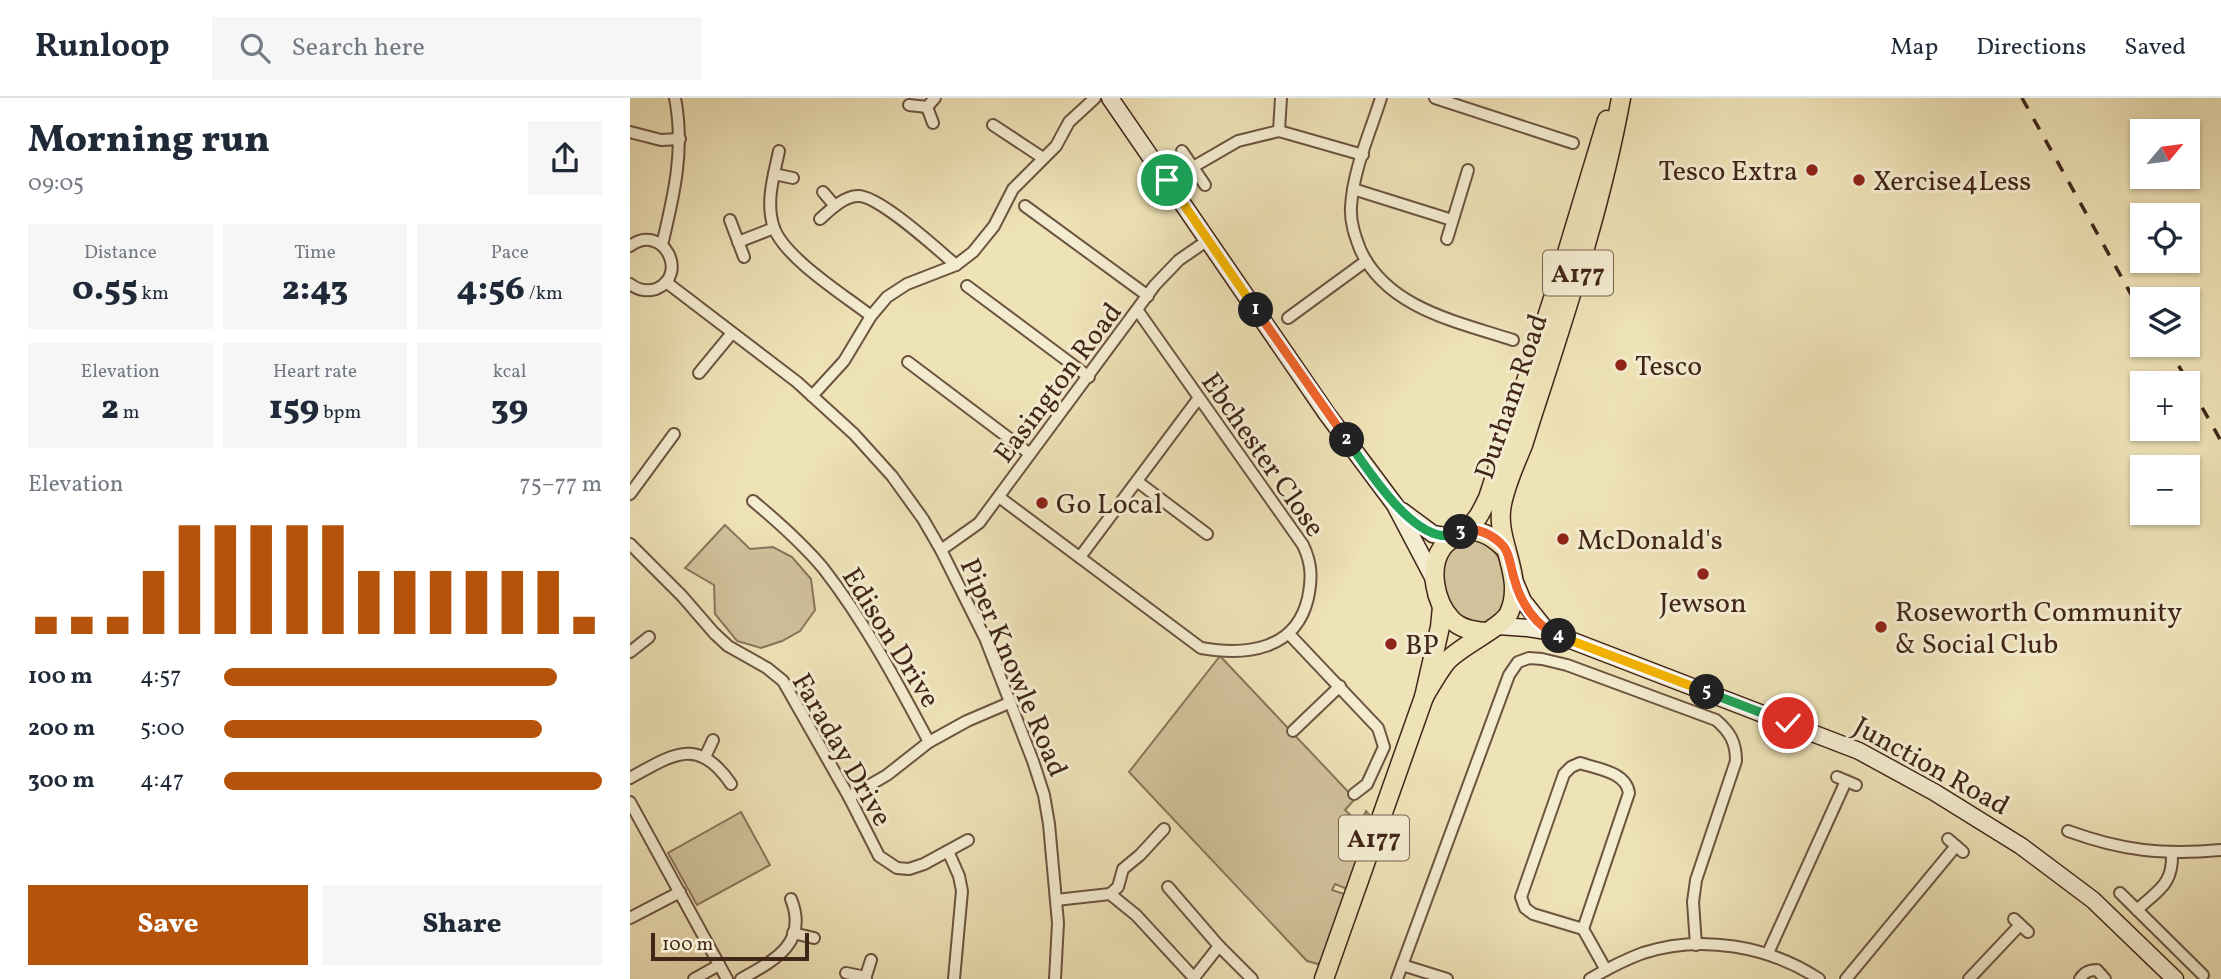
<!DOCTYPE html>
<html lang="en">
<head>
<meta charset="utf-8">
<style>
	:root { --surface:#fff; --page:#f6f6f7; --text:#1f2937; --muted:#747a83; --line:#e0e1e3; --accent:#b45309 }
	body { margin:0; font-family:Vollkorn,serif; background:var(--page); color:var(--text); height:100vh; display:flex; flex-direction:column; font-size:26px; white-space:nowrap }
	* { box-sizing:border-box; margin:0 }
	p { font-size:23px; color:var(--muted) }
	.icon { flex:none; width:38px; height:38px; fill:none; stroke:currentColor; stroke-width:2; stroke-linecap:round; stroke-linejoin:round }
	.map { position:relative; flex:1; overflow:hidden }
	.panel { display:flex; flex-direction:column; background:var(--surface); width:630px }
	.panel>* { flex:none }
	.needle { width:46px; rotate:61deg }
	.controls { position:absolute; left:1500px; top:21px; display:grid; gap:14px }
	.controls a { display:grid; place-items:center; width:70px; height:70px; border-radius:0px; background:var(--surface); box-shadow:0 2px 5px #0004; font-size:35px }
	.scale { position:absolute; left:21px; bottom:18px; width:158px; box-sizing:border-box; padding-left:7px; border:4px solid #412519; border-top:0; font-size:19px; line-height:24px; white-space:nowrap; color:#412519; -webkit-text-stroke:5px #f4ecd0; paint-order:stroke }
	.pin { position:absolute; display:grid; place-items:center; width:60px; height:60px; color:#fff; margin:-30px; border:4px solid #fff; border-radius:50%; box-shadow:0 2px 7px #0007 }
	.km { position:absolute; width:35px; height:35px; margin:-18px; border-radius:50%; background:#222; color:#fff; font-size:19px; line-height:35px; text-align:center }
	.round { display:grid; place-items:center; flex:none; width:74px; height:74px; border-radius:0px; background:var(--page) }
	.overview { display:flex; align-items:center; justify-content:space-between; height:119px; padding:0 28px }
	h1 { font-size:38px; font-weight:800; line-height:52px }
	.stats { display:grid; grid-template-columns:repeat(3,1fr); gap:10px; height:119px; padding:7px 28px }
	.stats div { display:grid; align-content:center; border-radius:0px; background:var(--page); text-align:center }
	.stats b { font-size:35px; font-weight:800 }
	.stats small { font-size:19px; font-weight:400 }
	.stats p { font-size:19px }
	.chart { height:196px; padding:14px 28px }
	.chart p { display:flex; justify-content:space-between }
	.chart svg { width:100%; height:126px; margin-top:7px; stroke:var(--accent); stroke-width:6 }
	.cta { display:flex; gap:14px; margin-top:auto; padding:14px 28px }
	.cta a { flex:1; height:80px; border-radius:0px; background:var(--accent); color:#fff; font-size:28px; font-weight:800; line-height:80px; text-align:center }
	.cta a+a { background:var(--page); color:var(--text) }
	ul { padding:0 28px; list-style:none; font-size:23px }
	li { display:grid; grid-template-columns:112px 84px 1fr; align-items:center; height:52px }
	li i { height:18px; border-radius:9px; background:var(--accent) }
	header { display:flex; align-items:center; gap:42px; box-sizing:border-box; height:98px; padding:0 35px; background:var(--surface); border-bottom:2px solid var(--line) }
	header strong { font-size:33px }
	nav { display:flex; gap:38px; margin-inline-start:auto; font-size:24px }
	.search { width:490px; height:63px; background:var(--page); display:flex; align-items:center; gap:18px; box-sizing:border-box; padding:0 24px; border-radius:0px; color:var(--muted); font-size:26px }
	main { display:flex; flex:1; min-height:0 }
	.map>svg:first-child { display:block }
	.green { fill:#d1c29c; stroke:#89745a; stroke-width:2 }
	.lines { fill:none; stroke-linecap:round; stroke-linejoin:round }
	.street-casing { stroke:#6c5440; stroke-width:14 }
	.secondary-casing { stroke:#412519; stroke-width:19 }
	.primary-casing { stroke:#412519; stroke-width:21 }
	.street { stroke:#f4ecd0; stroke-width:10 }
	.secondary { stroke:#f4ecd0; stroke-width:16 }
	.primary { stroke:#eee2b7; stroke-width:18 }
	.rail { stroke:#412519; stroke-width:3.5; stroke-dasharray:12 12; stroke-linecap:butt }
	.split-1-casing { stroke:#fff; stroke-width:14 }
	.split-2-casing { stroke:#fff; stroke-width:14 }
	.split-3-casing { stroke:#fff; stroke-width:14 }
	.split-4-casing { stroke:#fff; stroke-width:14 }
	.split-5-casing { stroke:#fff; stroke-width:14 }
	.split-6-casing { stroke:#fff; stroke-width:14 }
	.split-1 { stroke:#f5b400; stroke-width:9 }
	.split-2 { stroke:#f0652b; stroke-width:9 }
	.split-3 { stroke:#22a559; stroke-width:9 }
	.split-4 { stroke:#f0652b; stroke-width:9 }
	.split-5 { stroke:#f5b400; stroke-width:9 }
	.split-6 { stroke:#22a559; stroke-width:9 }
	.poi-dot { fill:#8f2418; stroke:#f4ecd0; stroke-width:2.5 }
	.labels { text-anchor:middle; stroke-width:6; stroke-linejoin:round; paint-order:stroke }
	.shield { fill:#f4ecd0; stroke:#776150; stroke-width:2 }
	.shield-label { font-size:26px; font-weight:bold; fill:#412519 }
	.poi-label { font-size:28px; fill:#412519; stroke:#f4ecd0; text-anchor:start }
	.street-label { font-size:28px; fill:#412519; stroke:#f4ecd0 }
</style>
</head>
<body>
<header>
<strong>Runloop</strong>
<div class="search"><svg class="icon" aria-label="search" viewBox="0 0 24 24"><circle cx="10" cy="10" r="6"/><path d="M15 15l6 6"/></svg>Search here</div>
<nav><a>Map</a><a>Directions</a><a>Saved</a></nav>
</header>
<main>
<section class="panel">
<div class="overview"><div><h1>Morning run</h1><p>09:05</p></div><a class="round"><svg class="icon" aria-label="share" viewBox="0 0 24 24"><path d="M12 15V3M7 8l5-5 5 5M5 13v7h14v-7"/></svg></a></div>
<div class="stats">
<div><p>Distance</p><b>0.55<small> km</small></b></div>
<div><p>Time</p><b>2:43</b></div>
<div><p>Pace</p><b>4:56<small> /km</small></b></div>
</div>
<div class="stats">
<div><p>Elevation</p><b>2<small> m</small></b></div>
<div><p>Heart rate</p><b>159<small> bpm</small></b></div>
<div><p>kcal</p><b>39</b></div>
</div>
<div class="chart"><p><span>Elevation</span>75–77 m</p>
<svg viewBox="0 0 160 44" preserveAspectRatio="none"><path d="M5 44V38M15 44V38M25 44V38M35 44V22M45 44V6M55 44V6M65 44V6M75 44V6M85 44V6M95 44V22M105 44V22M115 44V22M125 44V22M135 44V22M145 44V22M155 44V38"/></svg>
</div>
<ul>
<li><b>100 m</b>4:57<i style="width:88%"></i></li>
<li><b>200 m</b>5:00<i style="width:84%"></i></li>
<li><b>300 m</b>4:47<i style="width:100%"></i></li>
</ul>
<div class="cta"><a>Save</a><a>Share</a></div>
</section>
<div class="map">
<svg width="1591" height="881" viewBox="0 0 1591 881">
	<rect width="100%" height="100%" fill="#eee2b7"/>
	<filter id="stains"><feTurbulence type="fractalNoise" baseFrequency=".00286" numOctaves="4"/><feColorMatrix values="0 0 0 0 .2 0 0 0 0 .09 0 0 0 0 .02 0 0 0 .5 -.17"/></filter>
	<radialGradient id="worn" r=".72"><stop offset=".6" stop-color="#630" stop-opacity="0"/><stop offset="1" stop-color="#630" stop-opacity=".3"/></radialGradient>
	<g class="green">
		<polygon points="95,427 120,451 143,449 162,459 181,481 185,512 170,533 152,543 131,550 107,543 85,516 84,487 55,470"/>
		<path d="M838,440C869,444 886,481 872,510C861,531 837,531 825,512C816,500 812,488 813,472C813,455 825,449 838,440Z"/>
		<polygon points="590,558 725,701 715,712 730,726 736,713 743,721 717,791 705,786 702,792 717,797 692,867 677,863 499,674"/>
		<polygon points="111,714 140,767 67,807 38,755"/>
	</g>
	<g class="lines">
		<g class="street-casing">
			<g id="street">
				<path d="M751,0C740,35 723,72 721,109C720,124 725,138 730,151C756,210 828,224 883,242"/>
				<polyline points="805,0 943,45"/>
				<polyline points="279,7 297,9 305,0"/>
				<polyline points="297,9 303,25"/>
				<polyline points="363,27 413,60"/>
				<polyline points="649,33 651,0"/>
				<polyline points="0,34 31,42 50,41"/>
				<path d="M149,53C144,77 135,105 144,130C155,160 214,197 241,218"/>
				<polyline points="552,53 575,87"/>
				<polyline points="563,69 608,43 649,33 733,57"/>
				<polyline points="144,76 163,80"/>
				<polyline points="723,91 822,122"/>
				<polyline points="193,94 205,108"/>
				<polyline points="395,108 518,198"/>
				<path d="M190,121C200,112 213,99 227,98C248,96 308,152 326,167"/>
				<polyline points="100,122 114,159"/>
				<polyline points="817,141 838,72"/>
				<polyline points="108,144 144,130"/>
				<path d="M32,147C44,97 55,51 45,0"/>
				<path d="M0,148C33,124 60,177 26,191C16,194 8,192 0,186"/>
				<polyline points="36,184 167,284 224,336 262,378 293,421 311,452 355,540 403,663 414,697 419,726 428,825 425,881"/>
				<polyline points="337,188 459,279"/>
				<polyline points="658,220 736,163"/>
				<polyline points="278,264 400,356"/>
				<polyline points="69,275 102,235"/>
				<polyline points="182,298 214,263 241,218 257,199 277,186 326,167 343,154 364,128 383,91 426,48 439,24 465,0"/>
				<polyline points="508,384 577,436"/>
				<polyline points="0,396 44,336"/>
				<path d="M369,399L571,550C617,558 666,552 678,500C682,480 682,466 673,447L508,213"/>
				<path d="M123,403C147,423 172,445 193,470C235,524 267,584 299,644"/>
				<polyline points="0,446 52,498 84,535 98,548 137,570 153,583 219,699 249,758 267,770 279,771 294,766 338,742"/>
				<polyline points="311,452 349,425 525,187 549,162 578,142"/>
				<polyline points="450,459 568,301"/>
				<polyline points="659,536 748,630 754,649 737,686 724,696"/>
				<polyline points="0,554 19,539"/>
				<polyline points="663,633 710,588"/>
				<polyline points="75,659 83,642"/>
				<polyline points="1207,679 1226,687"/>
				<path d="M0,680C42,657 68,637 101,686"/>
				<polyline points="219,699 257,677 299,644 337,623 379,605"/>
				<polyline points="0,704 97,881"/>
				<path d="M1438,733C1493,753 1532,757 1591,752"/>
				<polyline points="1318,741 1333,754"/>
				<polyline points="318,753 329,778 332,793 324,881"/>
				<polyline points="538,789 589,848 622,881"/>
				<polyline points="1490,795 1573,877"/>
				<polyline points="480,796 488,789 493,771 510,757 534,731"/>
				<polyline points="426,802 480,796 506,817 565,881"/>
				<path d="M1507,812C1528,792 1543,787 1542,756"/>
				<polyline points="0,820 50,794"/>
				<polyline points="1384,821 1398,834"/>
				<path d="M953,831L999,695C996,674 968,671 950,665L941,669L934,676L891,799L895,810L903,816L953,831L976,872"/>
				<polyline points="163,835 184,840"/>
				<polyline points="1138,855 1216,683"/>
				<polyline points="772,867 817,881"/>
				<polyline points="216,875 236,879"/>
				<polyline points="64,881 89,867"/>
				<path d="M111,881C143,863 179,846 161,801"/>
				<polyline points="235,881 241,862"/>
				<polyline points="563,881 589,848"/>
				<path d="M767,881L879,577L888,564L899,560L912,561L937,567L1086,622C1100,634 1106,644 1106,663L1066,782L1063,804L1066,847"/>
				<path d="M960,881C977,871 994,862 1013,855C1071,836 1139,848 1189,881"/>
				<polyline points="1216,881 1326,748"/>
				<polyline points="1339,881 1390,827"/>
				<path d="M1450,881C1454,874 1459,872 1467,872L1475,881"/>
			</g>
		</g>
		<g class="secondary-casing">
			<g id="secondary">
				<polyline points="480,0 697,316 765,407 805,483"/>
				<polyline points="772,413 803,436 822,439"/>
				<polyline points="885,484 893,503 917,533"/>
				<polyline points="868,528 898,530 917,533 1229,653 1304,694 1391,748 1463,802 1545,881"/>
			</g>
		</g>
		<g class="primary-casing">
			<g id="primary">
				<path d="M836,432C854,433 863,439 876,451"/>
				<path d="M855,534C843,533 830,531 821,521C805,504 798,470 812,450C818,441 829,438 837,431C848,422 852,412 858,400L927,188L977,22"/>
				<path d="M794,599C801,587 808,574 817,563C833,546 872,530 879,515C896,478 864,443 872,406C876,386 885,366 893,347C899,328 905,309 911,291C942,195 973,99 991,0"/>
				<polyline points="694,881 794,599 810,529 812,509"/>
			</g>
		</g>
		<use href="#street" class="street"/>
		<use href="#secondary" class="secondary"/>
		<use href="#primary" class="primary"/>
		<g class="rail">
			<polyline points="1392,0 1512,216"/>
			<polyline points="1537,247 1591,343"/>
		</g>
	</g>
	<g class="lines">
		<g class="split-1-casing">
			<polyline id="split-1" points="537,82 626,212"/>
		</g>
		<g class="split-2-casing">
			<polyline id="split-2" points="626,212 717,342"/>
		</g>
		<g class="split-3-casing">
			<path id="split-3" d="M717,342C737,370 790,457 831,434"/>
		</g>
		<g class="split-4-casing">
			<path id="split-4" d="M831,434C846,427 865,438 874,449C880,457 881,471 884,480C890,504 906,529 929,538"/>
		</g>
		<g class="split-5-casing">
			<polyline id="split-5" points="929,538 1077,594"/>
		</g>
		<g class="split-6-casing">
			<polyline id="split-6" points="1077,594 1158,625"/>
		</g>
		<use href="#split-1" class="split-1"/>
		<use href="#split-2" class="split-2"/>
		<use href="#split-3" class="split-3"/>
		<use href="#split-4" class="split-4"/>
		<use href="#split-5" class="split-5"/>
		<use href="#split-6" class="split-6"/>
	</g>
	<g class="poi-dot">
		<circle cx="1182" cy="72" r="7"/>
		<circle cx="1229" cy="82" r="7"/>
		<circle cx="991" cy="267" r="7"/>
		<circle cx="412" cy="405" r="7"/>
		<circle cx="933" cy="441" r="7"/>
		<circle cx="1073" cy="476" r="7"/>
		<circle cx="1251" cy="529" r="7"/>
		<circle cx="761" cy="546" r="7"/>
	</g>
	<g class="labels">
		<g class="shield">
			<rect x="913" y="152.5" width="70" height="45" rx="5"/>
			<rect x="709" y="717.5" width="70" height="45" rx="5"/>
		</g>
		<g class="shield-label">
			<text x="948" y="184">A177</text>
			<text x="744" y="749">A177</text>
		</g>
		<g class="poi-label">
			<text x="1168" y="82" text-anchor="end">Tesco Extra</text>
			<text x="1243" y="92">Xercise4Less</text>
			<text x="1005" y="277">Tesco</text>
			<text x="426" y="415">Go Local</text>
			<text x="947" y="451">McDonald's</text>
			<text x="1073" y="514" text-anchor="middle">Jewson</text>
			<text x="1265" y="523">Roseworth Community<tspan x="1265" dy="32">&amp; Social Club</tspan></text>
			<text x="775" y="556">BP</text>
		</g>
		<g class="street-label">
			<text transform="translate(427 284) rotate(-53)" y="10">Easington Road</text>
			<text transform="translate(880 298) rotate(-71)" y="10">Durham Road</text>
			<text transform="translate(634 356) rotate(55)" y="10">Ebchester Close</text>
			<text transform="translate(262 539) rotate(58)" y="10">Edison Drive</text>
			<text transform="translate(385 569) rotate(67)" y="10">Piper Knowle Road</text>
			<text transform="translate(213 651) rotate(60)" y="10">Faraday Drive</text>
			<text transform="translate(1302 667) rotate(29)" y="10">Junction Road</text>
		</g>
	</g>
	<rect width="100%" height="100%" filter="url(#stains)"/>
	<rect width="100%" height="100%" fill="url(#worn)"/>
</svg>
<div class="controls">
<a><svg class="needle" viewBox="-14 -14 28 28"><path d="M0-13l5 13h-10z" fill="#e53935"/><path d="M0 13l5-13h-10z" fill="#747a83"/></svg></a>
<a><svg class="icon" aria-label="locate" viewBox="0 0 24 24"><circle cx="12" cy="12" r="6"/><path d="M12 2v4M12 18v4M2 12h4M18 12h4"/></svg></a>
<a><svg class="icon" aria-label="layers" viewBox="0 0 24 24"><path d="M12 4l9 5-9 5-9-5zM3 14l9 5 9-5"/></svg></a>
<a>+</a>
<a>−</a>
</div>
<div class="scale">100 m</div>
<div class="pin" style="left:537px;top:82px;background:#1e9e55"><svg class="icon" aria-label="arrive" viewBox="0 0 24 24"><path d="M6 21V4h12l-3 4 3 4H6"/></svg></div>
<div class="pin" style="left:1158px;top:625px;background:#d93025"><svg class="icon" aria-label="check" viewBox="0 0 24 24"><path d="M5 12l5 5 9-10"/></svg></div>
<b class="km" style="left:626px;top:212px">1</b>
<b class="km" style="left:717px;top:342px">2</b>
<b class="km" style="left:831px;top:434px">3</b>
<b class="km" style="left:929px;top:538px">4</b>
<b class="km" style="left:1077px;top:594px">5</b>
</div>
</main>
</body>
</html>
